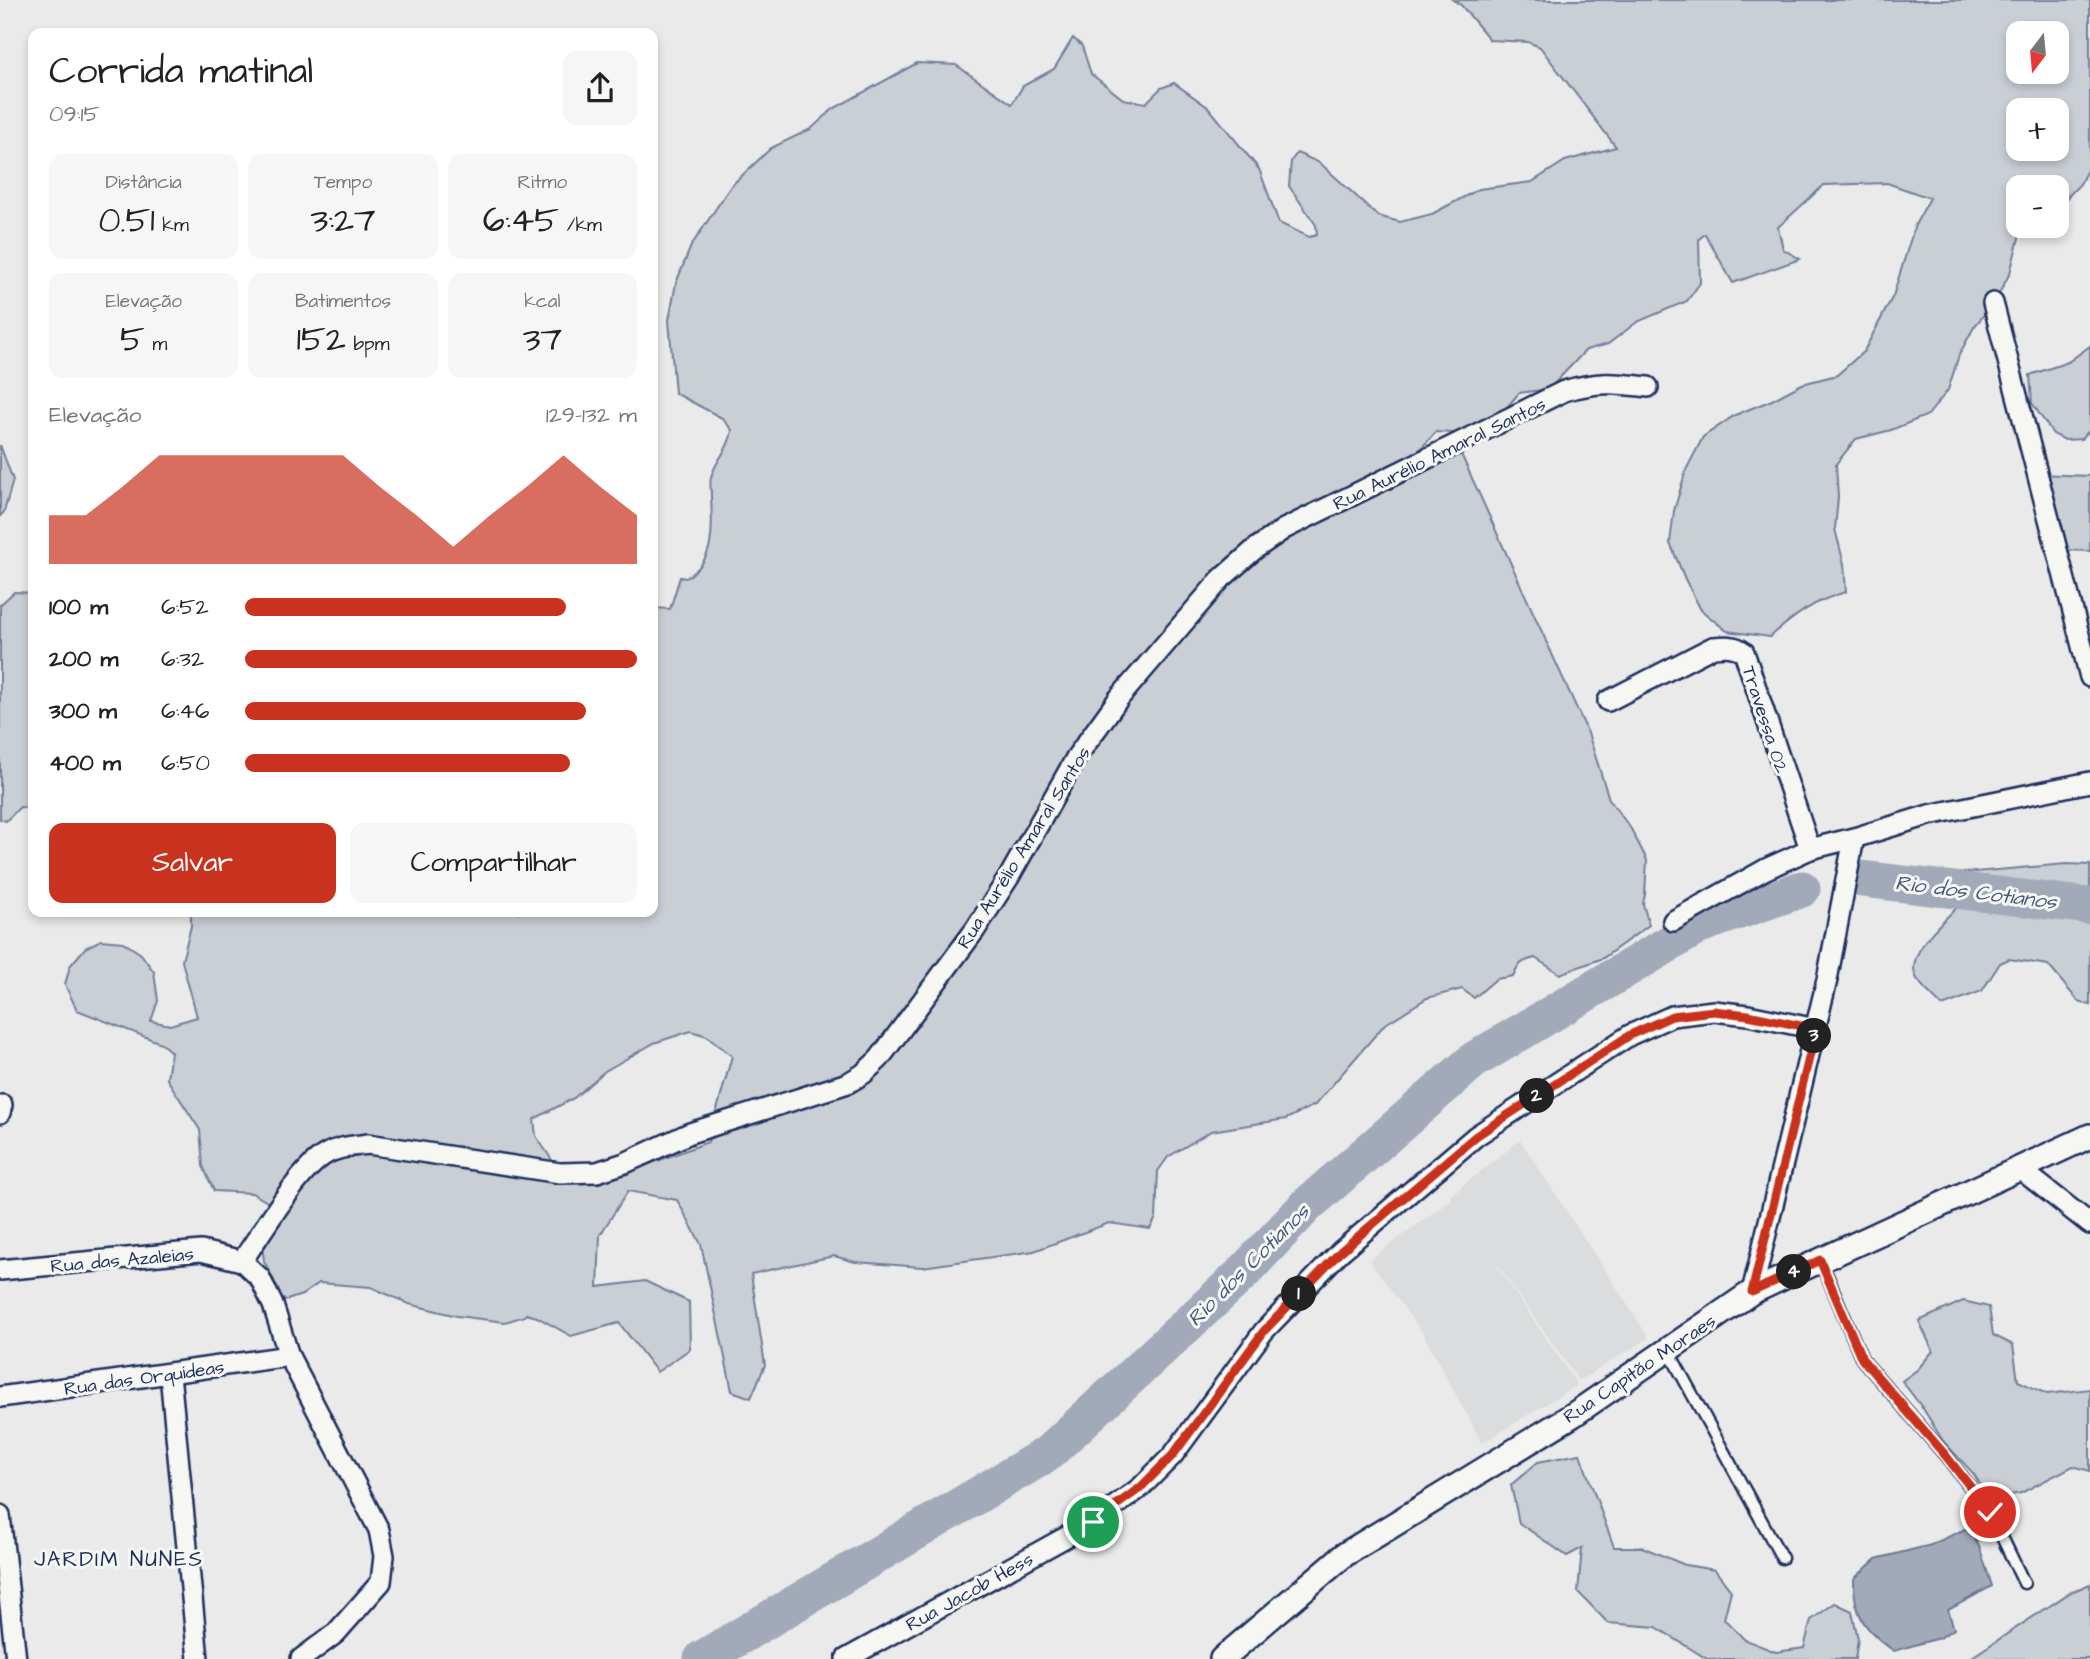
<!DOCTYPE html>
<html lang="pt">
<head>
<meta charset="utf-8">
<style>
	:root { --surface:#fff; --page:#f6f6f6; --text:#222; --muted:#767676; --accent:#c8321e }
	body { margin:0; font-family:"Architects Daughter",sans-serif; background:var(--page); color:var(--text); height:100vh; display:flex; flex-direction:column; font-size:26px; white-space:nowrap }
	* { box-sizing:border-box; margin:0 }
	p { font-size:23px; color:var(--muted) }
	.icon { flex:none; width:38px; height:38px; fill:none; stroke:currentColor; stroke-width:2; stroke-linecap:round; stroke-linejoin:round }
	.map { position:relative; flex:1; overflow:hidden }
	.details { position:absolute; left:28px; top:28px; width:630px; height:889px; display:flex; flex-direction:column; background:var(--surface); border-radius:14px; box-shadow:0 4px 10px #0003 }
	.details>* { flex:none }
	.needle { width:46px; rotate:196deg }
	.tools { position:absolute; left:2006px; top:21px; display:grid; gap:14px }
	.tools a { display:grid; place-items:center; width:63px; height:63px; border-radius:14px; background:var(--surface); box-shadow:0 4px 10px #0003; font-size:35px }
	.pin { position:absolute; display:grid; place-items:center; width:60px; height:60px; color:#fff; margin:-30px; border:4px solid #fff; border-radius:50%; box-shadow:0 2px 7px #0007 }
	.km { position:absolute; width:35px; height:35px; margin:-18px; border-radius:50%; background:#222; color:#fff; font-size:19px; line-height:35px; text-align:center }
	.round { display:grid; place-items:center; flex:none; width:74px; height:74px; border-radius:14px; background:var(--page) }
	.headline { display:flex; align-items:center; justify-content:space-between; height:119px; padding:0 21px }
	h1 { font-size:38px; font-weight:600; line-height:52px }
	.figures { display:grid; grid-template-columns:repeat(3,1fr); gap:10px; height:119px; padding:7px 21px }
	.figures div { display:grid; align-content:center; border-radius:14px; background:var(--page); text-align:center }
	.figures b { font-size:35px; font-weight:600 }
	.figures small { font-size:19px; font-weight:400 }
	.figures p { font-size:19px }
	.chart { height:196px; padding:14px 21px }
	.chart p { display:flex; justify-content:space-between }
	.chart svg { width:100%; height:126px; margin-top:7px; fill:var(--accent); opacity:.7 }
	.action { display:flex; gap:14px; margin-top:auto; padding:14px 21px }
	.action a { flex:1; height:80px; border-radius:14px; background:var(--accent); color:#fff; font-size:28px; font-weight:600; line-height:80px; text-align:center }
	.action a+a { background:var(--page); color:var(--text) }
	ul { padding:0 21px; list-style:none; font-size:23px }
	li { display:grid; grid-template-columns:112px 84px 1fr; align-items:center; height:52px }
	li i { height:18px; border-radius:9px; background:var(--accent) }
	.map>svg:first-child { display:block }
	.built { fill:#dadcde }
	.green { fill:#caced5; stroke:#727e9a; stroke-width:2; fill-rule:evenodd }
	.water { fill:#a2aaba; stroke:#6c7995; stroke-width:2 }
	.lines { fill:none; stroke-linecap:round; stroke-linejoin:round }
	.river { stroke:#a2aaba; stroke-width:37 }
	.service-casing { stroke:#1b2f5e; stroke-width:15 }
	.minor-casing { stroke:#1b2f5e; stroke-width:24 }
	.tertiary-casing { stroke:#1b2f5e; stroke-width:28 }
	.service { stroke:#f6f6f2; stroke-width:10 }
	.minor { stroke:#f6f6f2; stroke-width:19 }
	.tertiary { stroke:#f6f6f2; stroke-width:23 }
	.route-casing { stroke:#fff; stroke-width:14 }
	.route { stroke:#c8321e; stroke-width:9 }
	.labels { text-anchor:middle; stroke-width:6; stroke-linejoin:round; paint-order:stroke }
	.street-label { font-size:19px; fill:#1b2f5e; stroke:#f6f6f2 }
	.water-label { font-size:21px; font-style:italic; fill:#44547a; stroke:#f6f6f2 }
	.neighbourhood-label { font-size:21px; letter-spacing:2px; fill:#1b2f5e; stroke:#f6f6f2 }
</style>
</head>
<body>
<div class="map">
<svg width="2090" height="1659" viewBox="0 0 2090 1659">
	<rect width="100%" height="100%" fill="#e9eae9"/>
	<filter id="ink" filterUnits="userSpaceOnUse"><feTurbulence type="fractalNoise" baseFrequency=".0143" numOctaves="2"/><feDisplacementMap in="SourceGraphic" scale="14" xChannelSelector="R" yChannelSelector="G"/><feConvolveMatrix kernelMatrix="1 2 1 2 8 2 1 2 1" color-interpolation-filters="sRGB"/></filter>
	<g filter="url(#ink)">
		<polygon class="built" points="1520,1140 1649,1338 1579,1381 1480,1240 1577,1385 1482,1443 1424,1335 1369,1260 1452,1199 1450,1196"/>
		<g class="green">
			<path d="M1453,0H2090V164L2080,184L2056,209V187H2018V226H2028L2021,230L2010,273L1995,301L1974,327L1959,355L1948,390L1928,415L1891,430L1856,439L1836,464L1838,497L1835,529L1844,564L1846,592C1815,600 1794,616 1770,637L1727,631L1701,610L1685,579L1670,543L1674,511L1686,470L1703,437L1735,415L1772,400L1802,384L1837,375L1864,351L1893,296L1915,225L1930,198L1887,183L1824,185L1778,227L1783,249L1800,259L1733,283L1705,234L1699,239L1700,283L1687,301L1637,322L1608,344L1586,350L1549,389L1519,393L1501,414L1473,434L1436,432L1415,455L1418,475L1461,454L1588,733L1609,799L1631,829L1647,860L1645,894L1643,904L1649,925L1603,958L1560,974L1535,958C1522,961 1518,964 1513,976L1496,979L1474,998L1462,989L1427,998L1384,1025L1315,1105L1286,1119L1211,1131L1168,1157L1158,1171L1156,1218L1150,1229L1109,1223L1034,1251L922,1267L855,1262L834,1256L751,1274L765,1365L751,1398L732,1391L701,1244L677,1200L628,1191L600,1235L598,1287L645,1281L689,1302L690,1349L657,1372L619,1323L571,1336L537,1317L526,1314L525,1316L505,1322L457,1316L409,1304L371,1287L319,1283L302,1295L284,1301L264,1261L262,1245L282,1219L281,1210L252,1193L214,1191L203,1166L200,1130L167,1079L171,1052L161,1043L77,1010L65,985L70,966L85,948L101,940L123,942L141,954L154,972L158,1001L151,1021L170,1025L197,1017L182,961L191,926V912H653V608L670,609L680,577L686,578C717,559 712,528 711,495C711,489 709,480 712,474C718,458 730,447 732,430L722,418L675,393L669,320L676,283L691,246L731,186L771,148L811,129L833,109L917,63L956,65L1012,104L1023,86L1054,69L1073,38L1082,46L1091,74L1123,99L1146,103L1161,88L1174,83L1209,108L1259,169L1279,223L1309,237L1317,235L1316,225L1289,186L1291,161L1297,153L1320,163L1378,216L1400,222L1432,214L1479,189L1532,182L1565,161L1616,147L1540,47L1528,42L1490,40L1461,5ZM2018,33H2056V72H2018ZM2018,110H2056V149H2018ZM691,1031L707,1036L732,1056L708,1142L615,1177L583,1180L558,1169L536,1136L534,1119L574,1098L605,1071L654,1043Z"/>
			<polygon points="2090,346 2090,430 2081,439 2065,440 2053,434 2032,403 2030,375 2068,362"/>
			<polygon points="0,445 13,480 4,512 0,516"/>
			<polygon points="2036,474 2090,476 2090,551 2059,550"/>
			<polygon points="14,592 33,593 33,808 20,807 6,821 0,819 0,605"/>
			<path d="M2066,864L2090,865V1005L2078,1001L2048,965L2009,959L2000,963L1982,991L1942,1006C1934,997 1921,987 1916,977C1903,950 1958,907 1976,891L1963,873Z"/>
			<polygon points="1963,1301 1989,1307 1993,1335 2013,1345 2018,1381 2047,1394 2090,1389 2090,1471 2073,1466 2021,1493 1990,1499 1973,1473 1943,1441 1924,1410 1902,1381 1918,1369 1933,1351 1919,1321"/>
			<polygon points="1580,1454 1614,1547 1642,1547 1685,1565 1715,1570 1731,1591 1724,1619 1745,1640 1776,1652 1804,1648 1811,1620 1835,1603 1852,1611 1858,1639 1855,1659 1707,1659 1656,1627 1608,1623 1578,1592 1582,1548 1567,1556 1519,1523 1511,1485 1538,1462"/>
			<polygon points="2090,1584 2090,1659 1969,1659 2071,1592"/>
		</g>
		<path class="water" d="M1967,1528L1979,1546L1992,1586L1948,1610L1954,1629L1939,1638L1894,1651C1865,1630 1853,1615 1854,1579L1876,1559L1931,1545Z"/>
		<g class="lines">
			<g class="river">
				<polyline points="1862,879 2090,906"/>
				<polyline points="702,1659 1047,1454 1242,1274 1307,1205 1474,1060 1702,924 1802,889"/>
			</g>
			<g class="service-casing">
				<g id="service">
					<polyline points="1821,1261 1862,1359 1946,1456 1990,1512 2024,1583"/>
					<polyline points="1668,1350 1782,1558"/>
				</g>
			</g>
			<g class="minor-casing">
				<g id="minor">
					<polyline points="1993,303 2090,677"/>
					<path d="M1608,701L1713,647C1725,646 1734,645 1744,652L1810,849"/>
					<polyline points="1673,921 1766,869 1810,849 1854,838"/>
					<polyline points="0,1113 2,1105"/>
					<polyline points="2019,1168 2090,1224"/>
					<polyline points="0,1270 201,1251 242,1261"/>
					<polyline points="1752,1292 1827,980 1854,838 1929,815 2090,782"/>
					<polyline points="170,1374 198,1659"/>
					<polyline points="0,1397 289,1356"/>
					<polyline points="0,1515 16,1659"/>
					<path d="M301,1659L336,1633L381,1582L384,1556L379,1530L289,1356L273,1305L260,1278L242,1261C261,1234 299,1169 326,1154C338,1147 354,1146 368,1144L560,1173L597,1172L625,1163L690,1133L848,1083L863,1074L879,1059L975,930L1009,877L1077,756L1119,698L1221,579L1255,549L1284,529L1564,391C1598,381 1614,383 1648,387"/>
					<polyline points="846,1659 1093,1522 1140,1488 1173,1455 1264,1331 1340,1252 1476,1136 1630,1035 1672,1016 1714,1011 1748,1015 1816,1029"/>
				</g>
			</g>
			<g class="tertiary-casing">
				<polyline id="tertiary" points="1222,1659 1344,1555 1573,1415 1752,1292 2090,1136"/>
			</g>
			<use href="#service" class="service"/>
			<use href="#minor" class="minor"/>
			<use href="#tertiary" class="tertiary"/>
		</g>
	</g>
	<g class="lines" filter="url(#ink)">
		<g class="route-casing">
			<polyline id="route" points="1093,1522 1140,1488 1173,1455 1264,1331 1340,1252 1476,1136 1630,1035 1672,1016 1714,1011 1748,1015 1816,1029 1752,1292 1820,1260 1862,1359 1946,1456 1990,1512"/>
		</g>
		<use href="#route" class="route"/>
	</g>
	<g class="labels">
		<g class="street-label">
			<text transform="translate(1439 453) rotate(-26)" y="7">Rua Aurélio Amaral Santos</text>
			<text transform="translate(1766 719) rotate(72)" y="7">Travessa 02</text>
			<text transform="translate(1023 847) rotate(-58)" y="7">Rua Aurélio Amaral Santos</text>
			<text transform="translate(122 1259) rotate(-5)" y="7">Rua das Azaleias</text>
			<text transform="translate(1639 1368) rotate(-34)" y="7">Rua Capitão Moraes</text>
			<text transform="translate(144 1377) rotate(-8)" y="7">Rua das Orquídeas</text>
			<text transform="translate(969 1591) rotate(-29)" y="7">Rua Jacob Hess</text>
		</g>
		<g class="water-label">
			<text transform="translate(1976 892) rotate(7)" y="7">Rio dos Cotianos</text>
			<text transform="translate(1248 1265) rotate(-45)" y="7">Rio dos Cotianos</text>
		</g>
		<g class="neighbourhood-label">
			<text x="119" y="1566">JARDIM NUNES</text>
		</g>
	</g>
</svg>
<div class="tools">
<a><svg class="needle" viewBox="-14 -14 28 28"><path d="M0-13l5 13h-10z" fill="#e53935"/><path d="M0 13l5-13h-10z" fill="#767676"/></svg></a>
<a>+</a>
<a>−</a>
</div>
<div class="pin" style="left:1093px;top:1522px;background:#1e9e55"><svg class="icon" aria-label="arrive" viewBox="0 0 24 24"><path d="M6 21V4h12l-3 4 3 4H6"/></svg></div>
<div class="pin" style="left:1990px;top:1512px;background:#d93025"><svg class="icon" aria-label="check" viewBox="0 0 24 24"><path d="M5 12l5 5 9-10"/></svg></div>
<b class="km" style="left:1299px;top:1294px">1</b>
<b class="km" style="left:1537px;top:1096px">2</b>
<b class="km" style="left:1814px;top:1036px">3</b>
<b class="km" style="left:1794px;top:1272px">4</b>
<section class="details">
<div class="headline"><div><h1>Corrida matinal</h1><p>09:15</p></div><a class="round"><svg class="icon" aria-label="share" viewBox="0 0 24 24"><path d="M12 15V3M7 8l5-5 5 5M5 13v7h14v-7"/></svg></a></div>
<div class="figures">
<div><p>Distância</p><b>0.51<small> km</small></b></div>
<div><p>Tempo</p><b>3:27</b></div>
<div><p>Ritmo</p><b>6:45<small> /km</small></b></div>
</div>
<div class="figures">
<div><p>Elevação</p><b>5<small> m</small></b></div>
<div><p>Batimentos</p><b>152<small> bpm</small></b></div>
<div><p>kcal</p><b>37</b></div>
</div>
<div class="chart"><p><span>Elevação</span>129–132 m</p>
<svg viewBox="0 0 160 44" preserveAspectRatio="none"><path d="M0 44V27L10 27L20 17L30 6L40 6L50 6L60 6L70 6L80 6L90 17L100 27L110 38L120 27L130 17L140 6L150 17L160 27V44z"/></svg>
</div>
<ul>
<li><b>100 m</b>6:52<i style="width:82%"></i></li>
<li><b>200 m</b>6:32<i style="width:100%"></i></li>
<li><b>300 m</b>6:46<i style="width:87%"></i></li>
<li><b>400 m</b>6:50<i style="width:83%"></i></li>
</ul>
<div class="action"><a>Salvar</a><a>Compartilhar</a></div>
</section>
</div>
</body>
</html>
